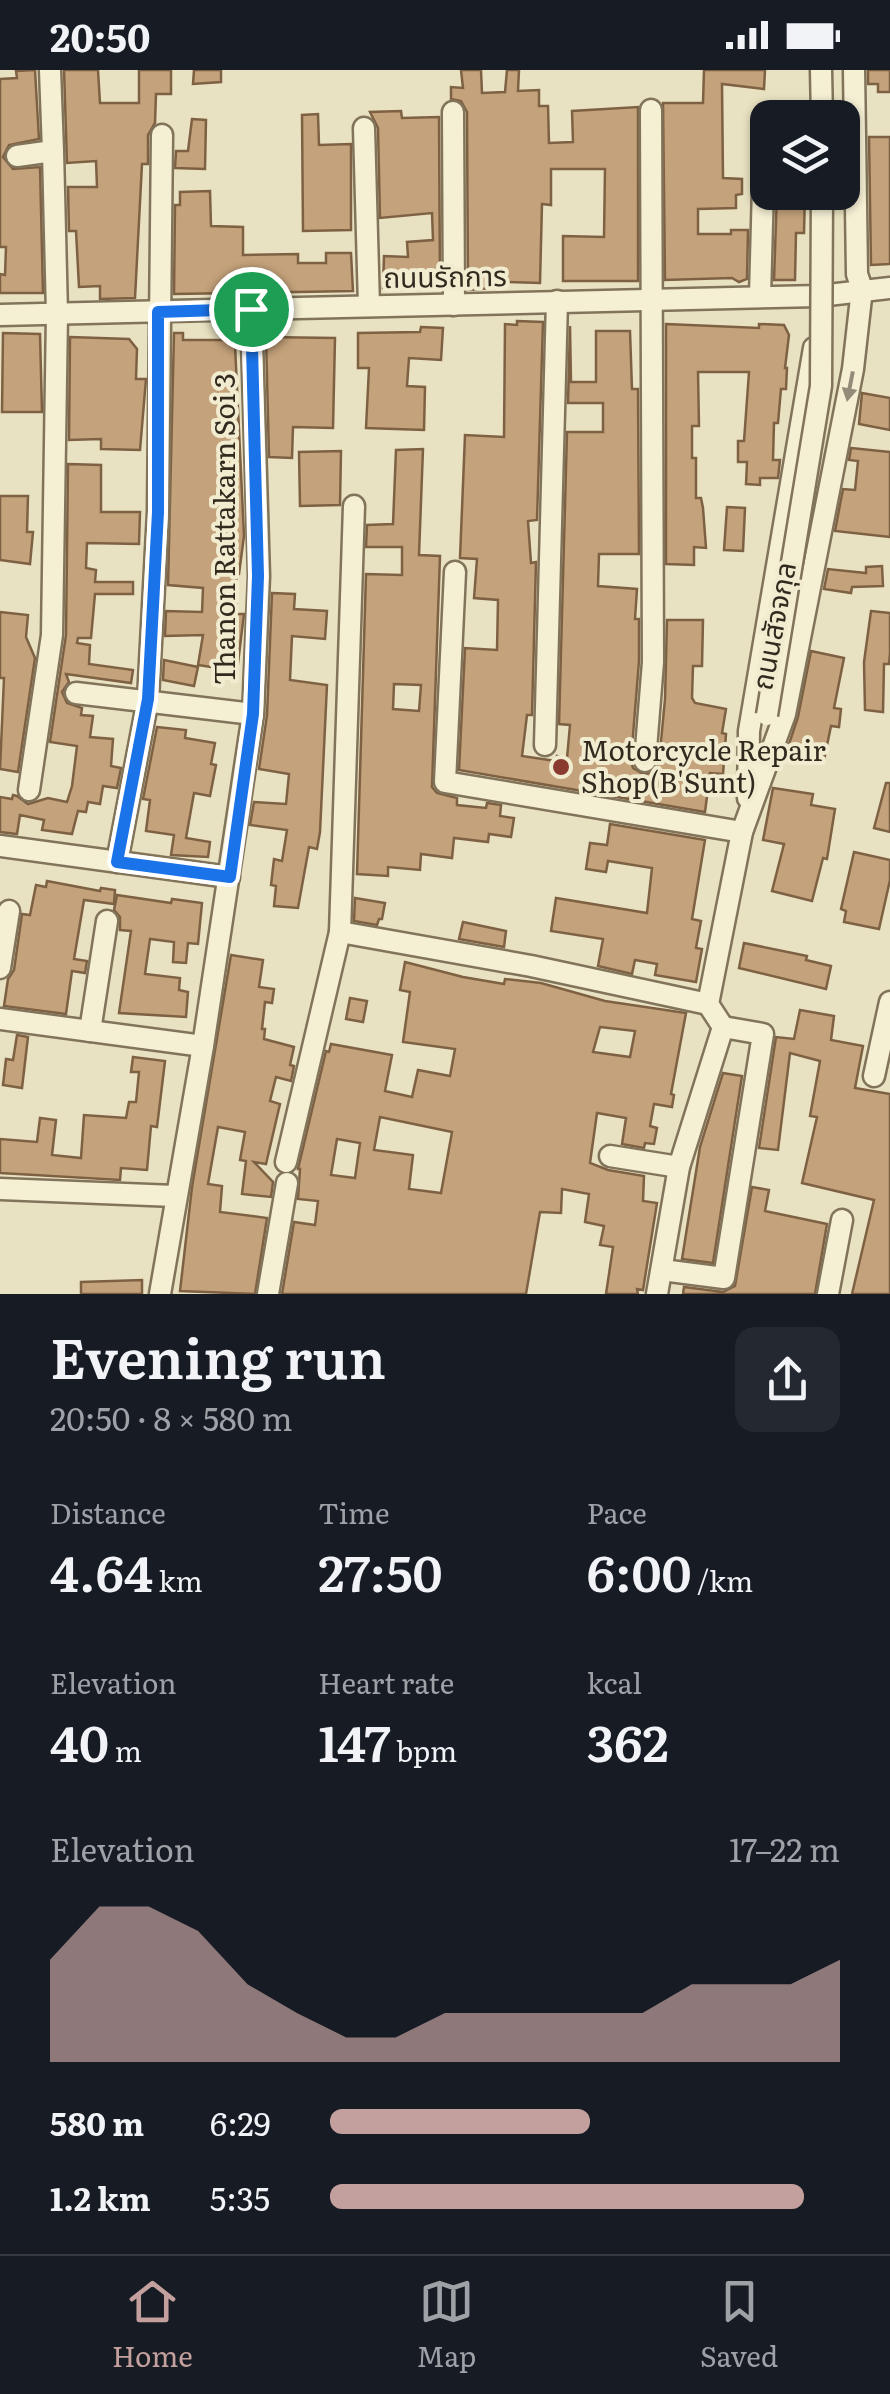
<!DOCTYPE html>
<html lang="en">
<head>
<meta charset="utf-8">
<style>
	:root { --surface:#171b24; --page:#242831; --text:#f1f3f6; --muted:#9ea1a6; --line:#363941; --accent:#c3a09d }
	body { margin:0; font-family:Literata,"Noto Sans Thai",serif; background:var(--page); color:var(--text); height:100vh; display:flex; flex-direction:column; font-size:38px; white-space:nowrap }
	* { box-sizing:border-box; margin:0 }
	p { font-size:32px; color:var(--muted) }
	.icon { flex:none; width:55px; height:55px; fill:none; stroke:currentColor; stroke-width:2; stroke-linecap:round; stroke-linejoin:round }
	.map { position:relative; height:1224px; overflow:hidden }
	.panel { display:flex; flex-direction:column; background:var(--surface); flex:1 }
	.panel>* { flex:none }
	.controls { position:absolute; left:750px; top:30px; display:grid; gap:20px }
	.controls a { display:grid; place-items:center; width:110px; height:110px; border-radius:20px; background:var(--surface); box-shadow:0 2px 8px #0004; font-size:50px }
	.pin { position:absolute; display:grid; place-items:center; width:85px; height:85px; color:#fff; margin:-42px; border:5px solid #fff; border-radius:50%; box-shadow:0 2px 10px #0007 }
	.round { display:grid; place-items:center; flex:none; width:105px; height:105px; border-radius:20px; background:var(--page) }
	.headline { display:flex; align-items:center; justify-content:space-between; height:170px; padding:0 50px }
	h1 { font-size:55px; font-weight:600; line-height:75px }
	.metrics { display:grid; grid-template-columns:repeat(3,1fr); gap:15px; height:170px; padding:10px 50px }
	.metrics div { display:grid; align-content:center }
	.metrics b { font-size:50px; font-weight:600 }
	.metrics small { font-size:28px; font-weight:400 }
	.metrics p { font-size:28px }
	.chart { height:280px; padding:20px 50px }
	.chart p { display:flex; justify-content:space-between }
	.chart svg { width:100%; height:180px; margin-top:10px; fill:var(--accent); opacity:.7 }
	ul { padding:0 50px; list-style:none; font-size:32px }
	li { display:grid; grid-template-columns:160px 120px 1fr; align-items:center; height:75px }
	li i { height:25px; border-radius:12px; background:var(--accent) }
	.status { display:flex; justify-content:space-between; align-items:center; height:70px; padding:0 50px; background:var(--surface); direction:ltr }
	.status svg { height:28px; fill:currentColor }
	.tabs { display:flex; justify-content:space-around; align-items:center; height:140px; border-top:2px solid var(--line); background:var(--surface); font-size:28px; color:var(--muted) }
	.tabs a { display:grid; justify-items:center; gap:5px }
	.tabs .selected { color:var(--accent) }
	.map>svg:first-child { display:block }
	.building { fill:#c4a27b; stroke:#7e6143; stroke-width:2.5; fill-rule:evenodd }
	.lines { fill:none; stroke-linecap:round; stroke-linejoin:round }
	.minor-casing { stroke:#81745b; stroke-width:25 }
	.minor { stroke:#f5efd4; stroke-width:20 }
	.minor-bridge-casing { stroke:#81745b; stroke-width:25; stroke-linecap:butt }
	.minor-bridge { stroke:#f5efd4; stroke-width:20 }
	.oneway { fill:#948c79 }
	.route-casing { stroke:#fff; stroke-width:20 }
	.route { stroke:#1a73e8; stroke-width:12 }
	.poi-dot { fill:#8b3a30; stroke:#f1ecd0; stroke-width:4 }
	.labels { text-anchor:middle; stroke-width:8; stroke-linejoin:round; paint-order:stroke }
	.street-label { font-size:28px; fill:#322a1e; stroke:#f1ecd0 }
	.poi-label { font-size:28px; fill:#322a1e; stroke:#f1ecd0; text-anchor:start }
</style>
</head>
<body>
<div class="status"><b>20:50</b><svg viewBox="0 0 49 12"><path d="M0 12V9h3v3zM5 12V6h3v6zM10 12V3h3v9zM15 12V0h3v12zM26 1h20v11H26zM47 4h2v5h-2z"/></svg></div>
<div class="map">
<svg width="890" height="1224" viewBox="0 0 890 1224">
	<rect width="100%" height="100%" fill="#e9e2c2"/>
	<g class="building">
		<polygon points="35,0 39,69 9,75 3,87 13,99 40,97 43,223 0,223 0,204 5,205 6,177 0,177 0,9 17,8 16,1"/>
		<polygon points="64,0 98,0 100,33 139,33 139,0 171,0 171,24 156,24 155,53 148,65 148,94 142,94 135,228 100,229 100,216 79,217 76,161 69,161 68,117 97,117 96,91 67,93"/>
		<polygon points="194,0 221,0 221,12 193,14"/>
		<polygon points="461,0 481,0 482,23 505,22 507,0 519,0 518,21 539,20 539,36 548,36 549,73 573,72 572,41 638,37 638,211 563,211 563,166 604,167 605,99 551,99 551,135 542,134 540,213 504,212 504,217 468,220 467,42 461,31 451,29 451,17 463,18"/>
		<polygon points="704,0 765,0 764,19 722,14 723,108 742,109 742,124 736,125 736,138 698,139 698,164 731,164 731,160 748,160 747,209 739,212 732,208 665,210 663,33 703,33"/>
		<polygon points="868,0 890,0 890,22 878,22 878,14 868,14"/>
		<polygon points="401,41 402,48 439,47 440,215 383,218 384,186 408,187 407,172 433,170 432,143 380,148 378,58 370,42"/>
		<polygon points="318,44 319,75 351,74 351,160 303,161 302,45"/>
		<polygon points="192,49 206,50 205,99 175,98 176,81 188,81"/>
		<polygon points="869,67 890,67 890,194 871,195"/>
		<polygon points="210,121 211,156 243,157 243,185 298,184 298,193 326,193 326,183 351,183 353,221 174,224 175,135 180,135 180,122"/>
		<polygon points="777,122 805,122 804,163 796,163 795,210 774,210"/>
		<polygon points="517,251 543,252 537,450 528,451 531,493 536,492 532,645 527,645 522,686 556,691 557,686 567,688 570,655 559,654 567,362 603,362 603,333 568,333 570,256 571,312 596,312 596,261 630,261 632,319 638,319 639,484 599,484 598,516 637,519 635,549 639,549 639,591 631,690 633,698 643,704 652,703 659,692 665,629 667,550 703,550 702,596 693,596 692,628 695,633 726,639 722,663 726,664 723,704 710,703 705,742 459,700 465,578 497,580 498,530 474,528 477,489 460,488 465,365 504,367 505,254 517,255"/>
		<polygon points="666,254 759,258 759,254 784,255 789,265 785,298 787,298 786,319 781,319 778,353 774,353 773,390 780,390 778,408 760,408 760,415 746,414 747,392 738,392 738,371 744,371 749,302 698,302 699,356 692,356 692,388 696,388 696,428 701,428 703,438 706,478 694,477 694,495 666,494"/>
		<polygon points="421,257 443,258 441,290 409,288 407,316 425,317 424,360 366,358 369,298 358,298 358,263 420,262"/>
		<polygon points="3,263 40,264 42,342 2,342"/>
		<polygon points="174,263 183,263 183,270 230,270 235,275 244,466 239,504 236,504 237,544 244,544 237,601 198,595 203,565 165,566 166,541 202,542 203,518 168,515"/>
		<polygon points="70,267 129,269 137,279 136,309 146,309 140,380 101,379 101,369 69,370"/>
		<polygon points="266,267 335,268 333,358 293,357 292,388 269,387"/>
		<polygon points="862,323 890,328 890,360 859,354"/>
		<polygon points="851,378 890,382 890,467 835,461 843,419 855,420 858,391 849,390"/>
		<path d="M423,379L419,485L440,486L432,717L437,723L457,728V735L486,738L487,733L501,735L500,746L514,748L511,767L489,764L488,772L454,768L452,788L421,784L420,800L388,797V806L357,804L366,504L402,505V477H366L367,455L393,454L396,380ZM394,614L421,615L419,641L393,639Z"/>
		<polygon points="341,381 340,435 300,436 299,382"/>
		<polygon points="68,394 101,395 101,442 140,442 139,474 87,473 86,498 96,500 95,512 133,512 133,524 95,524 91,568 78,568 77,573 90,575 89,594 133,600 131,613 66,604 69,612 62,622 67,633 82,638 81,645 93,646 90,667 113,669 111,696 121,698 117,718 103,716 100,734 88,732 86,742 78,741 72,764 42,760 44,750 20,745 17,764 0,762 0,727 12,729 13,725 17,726 28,734 48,728 67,732 72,716 77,676 50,672 66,565"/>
		<polygon points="0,426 28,426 27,462 33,462 30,494 0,490"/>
		<polygon points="727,437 745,438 743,481 724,480"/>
		<polygon points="882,496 883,516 852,517 851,523 824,519 828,499 866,503 866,497"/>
		<polygon points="272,523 295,524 294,539 327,541 325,569 292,566 290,610 327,615 320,762 317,779 309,777 298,838 274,836 276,816 271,815 274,789 282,791 287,760 250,755 254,732 286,734 289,704 259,699 267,645"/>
		<polygon points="871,541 890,543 890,583 889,594 884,594 883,642 865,640 864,592"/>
		<polygon points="0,542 28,545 26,567 35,588 18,702 0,699 4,608 0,608"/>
		<polygon points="811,581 844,588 834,638 841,639 839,657 831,656 824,690 786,683 798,647"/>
		<polygon points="164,590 198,597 194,616 163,610"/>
		<polygon points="157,657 186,660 185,668 215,673 211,694 216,695 210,726 194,723 186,768 210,772 208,787 171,785 174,765 146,761 150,730 143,729"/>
		<polygon points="886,713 890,713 890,762 874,758"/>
		<polygon points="773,718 813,724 811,735 835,739 827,789 823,788 812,831 772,821 784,774 763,770"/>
		<polygon points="610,754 705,770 692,849 701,851 696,878 702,879 696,912 655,905 657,894 635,890 632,904 598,896 603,869 551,861 556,828 647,843 652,798 608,791 606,802 586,799 590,773 607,775"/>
		<polygon points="854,782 890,790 890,810 879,859 844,852 846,841 841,839"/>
		<polygon points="47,811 100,821 101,818 115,820 114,834 84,830 74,889 87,891 85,903 72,901 66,944 4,936 8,909 14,900 22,844 30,845 36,815 46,817"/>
		<polygon points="117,825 171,833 172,829 202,833 198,874 188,873 186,893 173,892 174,872 150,869 145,904 180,908 179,920 188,922 186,947 119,943 131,861 120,860 120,847 114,840"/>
		<polygon points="355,828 385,833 382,849 379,849 377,855 354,851"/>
		<polygon points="463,852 506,861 504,877 459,869"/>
		<polygon points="744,873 807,886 806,890 831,896 826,919 739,898"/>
		<polygon points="231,885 263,890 259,917 274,919 272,933 265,932 262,959 265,959 264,969 294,977 290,995 294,996 291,1011 276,1007 270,1031 280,1034 266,1094 254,1092 273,1112 271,1127 242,1124 246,1091 240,1090 245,1062 218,1057 208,1114 222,1116 220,1142 267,1148 255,1224 180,1221 192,1117"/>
		<path d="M405,892L463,907L504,914L505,909L541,913L605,931L686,943L671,1024L674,1025L672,1037L654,1034L650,1056L657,1058L654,1074L645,1073L644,1078L622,1074L626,1048L597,1043L590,1093L608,1100L644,1106L643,1131L657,1133L643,1220L637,1219L638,1224H606L613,1177L600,1175L604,1156L585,1152L589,1124L562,1119L561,1143L540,1142L526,1224H282L294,1152L315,1155L318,1131L298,1129L300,1099H298L326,981L329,982L331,974L392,985L385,1021L412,1027L418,1000L450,1006L455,979L403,972L410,922L400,920ZM600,957L635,961L630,987L593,982ZM380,1047L452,1062L441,1123L409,1119L413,1085L374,1080ZM337,1069L360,1073L355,1108L331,1105Z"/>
		<polygon points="350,928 367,931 363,952 346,949"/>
		<polygon points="800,940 834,946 831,970 863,976 855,1018 890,1024 890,1224 852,1224 874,1130 802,1113 817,1047 810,1046 820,991 790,983 778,1080 759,1078 776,967 794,969"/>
		<polygon points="17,965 28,967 22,1018 3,1015 6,989 13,990"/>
		<polygon points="133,987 165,991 157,1057 151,1056 147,1100 121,1098 120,1110 0,1103 0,1069 37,1072 40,1048 56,1050 52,1085 81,1088 84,1045 126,1048 129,1032 136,1032 139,1002 131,1002"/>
		<polygon points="723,1003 742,1006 713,1193 682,1189 700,1077"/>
		<polygon points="752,1117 769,1120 765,1141 827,1154 815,1224 683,1224 684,1217 723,1222 735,1216"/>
		<polygon points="142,1210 142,1224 81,1224 81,1212"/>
	</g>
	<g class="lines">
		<g class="minor-casing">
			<g id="minor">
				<polyline points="50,0 53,81"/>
				<polyline points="821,0 822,48"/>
				<polyline points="453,42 454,235"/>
				<polyline points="364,58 369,236"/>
				<polyline points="17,86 53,81 57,244 52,565 29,720"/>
				<polyline points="760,226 765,44"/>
				<polyline points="0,245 819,226 890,218"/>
				<polyline points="455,502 445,712 742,762"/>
				<polyline points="76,623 253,644"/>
				<polyline points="545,675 557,231"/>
				<polyline points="645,691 653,592 651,40"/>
				<polyline points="748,728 749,661 814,278"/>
				<polyline points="0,776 229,807"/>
				<polyline points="117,792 148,629 158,442 162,65"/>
				<polyline points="340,862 531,896 708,934"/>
				<polyline points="0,898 9,841"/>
				<polyline points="0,949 203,976"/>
				<polyline points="90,961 107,851"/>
				<polyline points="874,1006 890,932"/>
				<polyline points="610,1086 679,1097"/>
				<polyline points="286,1092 340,862 354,436"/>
				<polyline points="0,1119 175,1126"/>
				<polyline points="662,1200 724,1208 763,964 723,957"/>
				<polyline points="160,1224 203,976 253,644 259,506 251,239"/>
				<polyline points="268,1224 287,1113"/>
				<polyline points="657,1224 679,1097 723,957 708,934 742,762 785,644 853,299 862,219 857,204 854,0"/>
				<polyline points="828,1224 842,1150"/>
			</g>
		</g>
		<use href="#minor" class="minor"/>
		<g class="minor-bridge-casing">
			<polyline id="minor-bridge" points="767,645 821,316 822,122"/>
		</g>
		<use href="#minor-bridge" class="minor-bridge"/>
	</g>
	<defs><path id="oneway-solid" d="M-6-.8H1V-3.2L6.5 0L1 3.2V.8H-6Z" transform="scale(2.5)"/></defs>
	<use class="oneway" href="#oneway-solid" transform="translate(850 316) rotate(101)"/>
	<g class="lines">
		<g class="route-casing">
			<polygon id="route" points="251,239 258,506 253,644 230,807 117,792 148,629 158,442 158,242"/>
		</g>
		<use href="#route" class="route"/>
	</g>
	<circle class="poi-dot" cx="561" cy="697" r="10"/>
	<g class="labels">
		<g class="street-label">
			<text transform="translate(445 207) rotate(-1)" y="10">ถนนรัถการ</text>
			<text transform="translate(225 459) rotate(-90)" y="10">Thanon Rattakarn Soi 3</text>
			<text transform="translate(774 556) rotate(-79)" y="10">ถนนสัจจกุล</text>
		</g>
		<g class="poi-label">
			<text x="581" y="691">Motorcycle Repair<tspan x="581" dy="32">Shop(B'Sunt)</tspan></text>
		</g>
	</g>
</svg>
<div class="controls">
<a><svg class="icon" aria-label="layers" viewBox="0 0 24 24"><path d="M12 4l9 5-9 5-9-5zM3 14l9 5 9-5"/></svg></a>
</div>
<div class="pin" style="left:251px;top:239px;background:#1e9e55"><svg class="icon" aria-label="arrive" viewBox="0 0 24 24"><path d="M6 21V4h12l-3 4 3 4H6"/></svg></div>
</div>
<section class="panel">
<div class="headline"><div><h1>Evening run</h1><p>20:50 · 8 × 580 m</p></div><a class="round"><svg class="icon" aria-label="share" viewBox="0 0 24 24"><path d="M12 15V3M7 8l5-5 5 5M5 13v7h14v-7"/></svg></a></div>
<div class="metrics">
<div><p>Distance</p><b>4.64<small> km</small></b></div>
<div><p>Time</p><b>27:50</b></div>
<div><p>Pace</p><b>6:00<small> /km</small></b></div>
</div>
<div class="metrics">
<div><p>Elevation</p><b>40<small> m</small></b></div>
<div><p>Heart rate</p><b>147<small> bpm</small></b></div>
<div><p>kcal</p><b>362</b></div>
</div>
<div class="chart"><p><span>Elevation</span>17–22 m</p>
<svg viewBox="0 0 160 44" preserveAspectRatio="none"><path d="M0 44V19L10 6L20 6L30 12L40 25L50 32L60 38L70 38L80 32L90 32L100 32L110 32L120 32L130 25L140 25L150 25L160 19V44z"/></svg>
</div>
<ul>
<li><b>580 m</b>6:29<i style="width:51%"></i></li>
<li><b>1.2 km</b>5:35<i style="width:93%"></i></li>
</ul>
</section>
<nav class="tabs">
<a class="selected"><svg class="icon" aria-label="home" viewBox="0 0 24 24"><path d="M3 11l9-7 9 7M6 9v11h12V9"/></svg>Home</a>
<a><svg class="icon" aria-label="map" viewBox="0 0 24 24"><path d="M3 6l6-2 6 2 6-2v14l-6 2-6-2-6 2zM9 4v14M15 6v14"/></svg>Map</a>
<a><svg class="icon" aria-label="saved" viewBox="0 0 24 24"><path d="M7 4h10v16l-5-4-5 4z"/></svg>Saved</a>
</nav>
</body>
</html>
